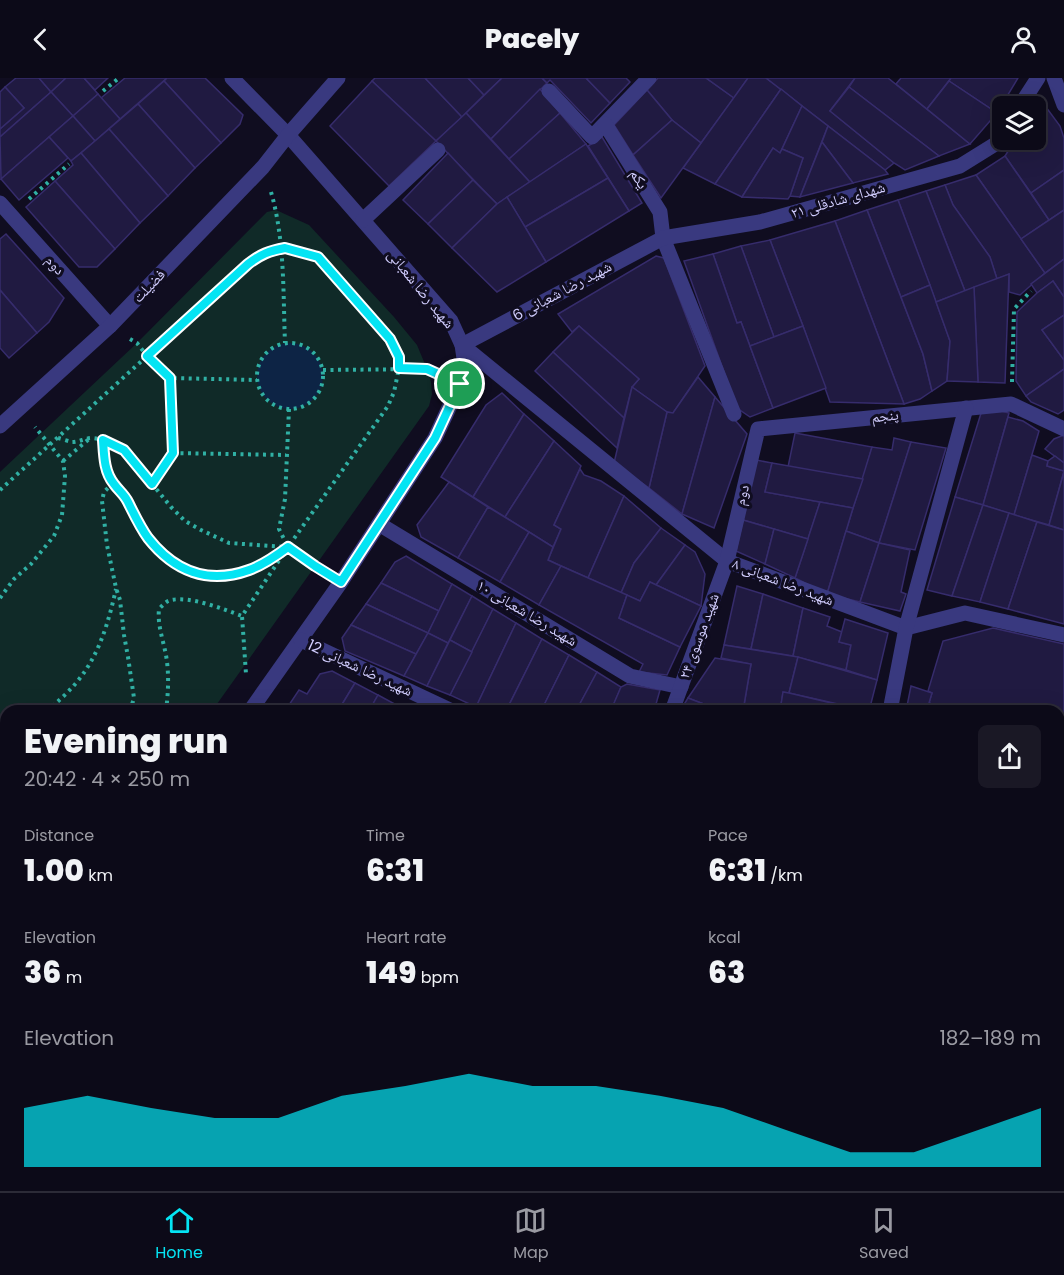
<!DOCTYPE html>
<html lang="en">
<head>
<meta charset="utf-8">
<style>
	:root { --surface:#0c0a18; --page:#1a1825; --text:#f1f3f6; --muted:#9a9aa2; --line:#2c2b37; --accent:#04e4f3 }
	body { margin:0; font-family:Poppins,"Noto Naskh Arabic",sans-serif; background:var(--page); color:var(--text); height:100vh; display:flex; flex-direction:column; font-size:22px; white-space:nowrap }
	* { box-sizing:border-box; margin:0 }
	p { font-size:20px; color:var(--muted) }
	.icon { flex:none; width:33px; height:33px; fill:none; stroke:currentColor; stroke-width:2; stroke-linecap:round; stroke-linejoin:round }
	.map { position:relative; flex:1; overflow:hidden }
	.side { position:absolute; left:0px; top:627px; width:1065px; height:486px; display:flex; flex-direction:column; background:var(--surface); border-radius:18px 18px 0 0; box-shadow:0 6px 24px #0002,0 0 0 2px var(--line) }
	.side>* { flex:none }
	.buttons { position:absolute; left:992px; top:18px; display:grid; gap:12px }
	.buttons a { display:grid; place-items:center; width:54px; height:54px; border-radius:9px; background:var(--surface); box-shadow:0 6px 24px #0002,0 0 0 2px var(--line); font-size:30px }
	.pin { position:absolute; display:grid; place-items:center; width:51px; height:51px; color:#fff; margin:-26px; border:3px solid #fff; border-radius:50%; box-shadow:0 2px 6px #0007 }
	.round { display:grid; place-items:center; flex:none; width:63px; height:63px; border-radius:9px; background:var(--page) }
	.headline { display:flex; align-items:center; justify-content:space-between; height:102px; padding:0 24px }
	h1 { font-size:33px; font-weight:800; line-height:45px }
	.figures { display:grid; grid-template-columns:repeat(3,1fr); gap:9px; height:102px; padding:6px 24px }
	.figures div { display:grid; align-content:center }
	.figures b { font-size:30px; font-weight:800 }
	.figures small { font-size:16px; font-weight:400 }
	.figures p { font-size:16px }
	.chart { height:168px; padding:12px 24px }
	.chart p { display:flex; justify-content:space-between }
	.chart svg { width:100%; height:108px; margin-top:6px; fill:var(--accent); opacity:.7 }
	header { display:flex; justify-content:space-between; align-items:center; height:78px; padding:0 24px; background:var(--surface); font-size:27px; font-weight:800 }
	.tab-bar { display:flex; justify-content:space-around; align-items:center; height:84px; border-top:2px solid var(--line); background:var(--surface); font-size:16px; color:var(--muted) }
	.tab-bar a { display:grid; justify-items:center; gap:3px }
	.tab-bar .current { color:var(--accent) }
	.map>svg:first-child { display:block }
	.green { fill:#102a28 }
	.water { fill:#0d2445 }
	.building { fill:#201a41; stroke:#362c6c; stroke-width:1.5 }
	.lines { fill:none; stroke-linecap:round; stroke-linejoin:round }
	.path { stroke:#30b0a4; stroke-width:4; stroke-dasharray:3 4.5; stroke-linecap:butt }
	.minor { stroke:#39397f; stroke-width:15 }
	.route-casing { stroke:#fff; stroke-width:12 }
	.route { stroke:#04e4f3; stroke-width:8 }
	.labels { text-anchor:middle; stroke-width:6; stroke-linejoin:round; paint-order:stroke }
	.street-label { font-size:15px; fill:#d1cdfe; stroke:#100d20 }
</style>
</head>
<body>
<header><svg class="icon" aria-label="back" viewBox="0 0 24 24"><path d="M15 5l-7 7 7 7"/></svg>Pacely<svg class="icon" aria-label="person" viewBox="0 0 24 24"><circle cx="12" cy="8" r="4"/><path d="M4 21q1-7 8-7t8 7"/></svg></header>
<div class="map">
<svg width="1064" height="1113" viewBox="0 0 1064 1113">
	<rect width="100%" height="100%" fill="#100d20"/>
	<polygon class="green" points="276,132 309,147 394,239 417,267 427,291 431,304 432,316 429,328 212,633 6,633 6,921 0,930 0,394 137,265 267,134"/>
	<circle class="water" cx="290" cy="298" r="33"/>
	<g class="building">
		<polygon points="16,0 39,0 51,14 0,59 0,51 24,30 5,9"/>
		<polygon points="39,0 66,0 51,14"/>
		<polygon points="66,0 84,0 98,16 73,38 51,14"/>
		<polygon points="84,0 108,0 95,12"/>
		<polygon points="125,0 167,0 120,41 101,20"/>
		<polygon points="167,0 205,0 243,37 240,46 221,65 164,3"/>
		<polygon points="375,0 425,0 462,39 436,63 372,3"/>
		<polygon points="425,0 468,0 484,17 462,39"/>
		<polygon points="468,0 502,0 484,17"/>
		<polygon points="502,0 542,0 547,5 491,61 466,35"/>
		<polygon points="542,0 586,0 610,25 591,45 550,2 547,5"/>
		<polygon points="586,0 626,0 630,4 610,25"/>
		<polygon points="658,0 706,0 734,20 701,65 672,42 647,12"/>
		<polygon points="706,0 748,0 734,20"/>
		<polygon points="748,0 766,0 781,11 715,106 683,90"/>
		<polygon points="766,0 855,0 830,33 894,85 885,92"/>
		<polygon points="855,0 888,0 970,66 939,78 849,9"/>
		<polygon points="901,0 951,0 927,31 896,6"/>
		<polygon points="951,0 1018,0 997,35 949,3"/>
		<polygon points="164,3 221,65 195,90 138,26"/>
		<polygon points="372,3 436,63 389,108 330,48"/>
		<polygon points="949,3 997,35 970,66 927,31"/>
		<polygon points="5,9 24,30 0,51 0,14"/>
		<polygon points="849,9 939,78 905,92 894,85 830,33"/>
		<polygon points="540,11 560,35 509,81 491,61"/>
		<polygon points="781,11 802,28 780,75 773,70 742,119 715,106"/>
		<polygon points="647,12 672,42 633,77 614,47"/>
		<polygon points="51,14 73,38 1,101 0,59"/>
		<polygon points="98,16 120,41 95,63 73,38"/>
		<polygon points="1043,25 1060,48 1064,60 1064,92 1031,115 1005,78 1015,62 1035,62 1035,32"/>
		<polygon points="138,26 195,90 168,118 109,51"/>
		<polygon points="802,28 828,48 800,119 790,118 803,80 782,71"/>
		<polygon points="466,35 530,104 497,126 436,63"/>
		<polygon points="560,35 586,66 530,104 509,81"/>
		<polygon points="73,38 95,63 71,83 49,59"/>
		<polygon points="672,42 701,65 661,120 633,77"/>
		<polygon points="828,48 885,92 888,96 853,105 822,64"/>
		<polygon points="109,51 168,118 140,145 81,75"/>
		<polygon points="49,59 68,80 19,122 1,101"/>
		<polygon points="602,59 642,125 629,133 588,68"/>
		<polygon points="822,64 853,105 800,119"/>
		<polygon points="586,66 608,100 525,149 507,119"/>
		<polygon points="773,70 780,75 782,71 803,80 790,118 788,121 742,119"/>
		<polygon points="81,75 140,145 115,171 55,103 73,87 71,83"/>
		<polygon points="448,75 473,102 428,146 403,122"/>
		<polygon points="1005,78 1049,142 1021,161 976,97"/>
		<polygon points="1064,92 1064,132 1049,142 1031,115"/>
		<polygon points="976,97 1045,195 1020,217 1009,214 1009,196 997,201 990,179 953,127 945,107"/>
		<polygon points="608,100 629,133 546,184 525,149"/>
		<polygon points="473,102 497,126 452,170 428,146"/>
		<polygon points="55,103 115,171 97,189 79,189 26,129"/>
		<polygon points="945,107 953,127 990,179 997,201 965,213 926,113"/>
		<polygon points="926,113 965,213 936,224 898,122"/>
		<polygon points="507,119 546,184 497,214 452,170 497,126"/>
		<polygon points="898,122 930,207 901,219 867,132"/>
		<polygon points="867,132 923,276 932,313 920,321 904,326 835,143"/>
		<polygon points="1064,132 1064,181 1045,195 1021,161"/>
		<polygon points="835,143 904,326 830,324 803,248 770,162"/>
		<polygon points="6,156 64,220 49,244 37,255 0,212 0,161"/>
		<polygon points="770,162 803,248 774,259 741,168"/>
		<polygon points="741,168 774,259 750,268 741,244 737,245 713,176"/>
		<polygon points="713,176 737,245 741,244 773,330 750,339 737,330 684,183"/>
		<polygon points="656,178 664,180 705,288 673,335 667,334 632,309 639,301 579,248 572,254 558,236"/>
		<polygon points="1064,181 1064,219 1053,203 1037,215 1031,206"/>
		<polygon points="1009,196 1005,305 978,304 974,209"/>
		<polygon points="1053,203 1064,219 1064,237 1042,252 1064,282 1064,291 1026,318 1016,303 1017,234 1037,215"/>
		<polygon points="930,207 950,263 947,303 932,313 923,276 901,219"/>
		<polygon points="974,209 978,304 947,303 950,263 936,224"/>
		<polygon points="0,212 37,255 9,280 0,270"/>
		<polygon points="1064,237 1064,282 1042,252"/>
		<polygon points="579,248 639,301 632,309 624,340 553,274"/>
		<polygon points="803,248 826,310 773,330 750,268"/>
		<polygon points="553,274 624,340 617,370 535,293"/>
		<polygon points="1064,291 1064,332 1058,336 1031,324 1026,318"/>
		<polygon points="698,299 715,319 682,436 649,410 667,334 673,335"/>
		<polygon points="632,309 667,334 649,410 614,385"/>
		<polygon points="502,315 524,336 473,419 441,399 486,327"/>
		<polygon points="715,319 747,356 714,450 682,436"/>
		<polygon points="993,331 1009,335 983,427 955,419 982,332"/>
		<polygon points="524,336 554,363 505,439 473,419"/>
		<polygon points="1008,339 1023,343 1039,353 1014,437 983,427"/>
		<polygon points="795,355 872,369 863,401 788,389"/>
		<polygon points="1064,357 1064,385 1045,371 1054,361"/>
		<polygon points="894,360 911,364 879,465 846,453 872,369 892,372"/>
		<polygon points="554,363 581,388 554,447 561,451 553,469 505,439"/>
		<polygon points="911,364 946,370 915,472 879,465"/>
		<polygon points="1032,377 1048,383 1047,388 1064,393 1049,447 1014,437"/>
		<polygon points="1055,378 1064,385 1064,393 1047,388 1048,383"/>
		<polygon points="756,382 772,385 765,414 820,424 808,461 743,442"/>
		<polygon points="772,385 863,401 853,430 765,414"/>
		<polygon points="580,391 584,397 601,403 624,418 588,500 548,482 561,451 554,447"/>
		<polygon points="1064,394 1064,452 1049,447"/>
		<polygon points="449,404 488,429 458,480 421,459 417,447"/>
		<polygon points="624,418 661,450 634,485 621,515 588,500"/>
		<polygon points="955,419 983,427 952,518 927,512"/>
		<polygon points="820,424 853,430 827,516 795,500"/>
		<polygon points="983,427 1009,435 980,524 952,518"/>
		<polygon points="488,429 529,454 500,504 458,480"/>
		<polygon points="1009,435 1037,444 1008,531 980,524"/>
		<polygon points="743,442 774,451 765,486 736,473"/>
		<polygon points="1037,444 1064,452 1064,546 1008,531"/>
		<polygon points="661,450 685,467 656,507 650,504 640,523 621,515 634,485"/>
		<polygon points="774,451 808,461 795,500 765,486"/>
		<polygon points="846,453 879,465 860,524 827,516"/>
		<polygon points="529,454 553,469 548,482 561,488 539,527 500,504"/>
		<polygon points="879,465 910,472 901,514 906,516 900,533 860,524"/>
		<polygon points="685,467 695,474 705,496 701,528 656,507"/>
		<polygon points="406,478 452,506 439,533 381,505 395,484"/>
		<polygon points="561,488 627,517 619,540 680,569 667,597 639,594 643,586 539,527"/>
		<polygon points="650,504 701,528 680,569 619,540 627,517 640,523"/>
		<polygon points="381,505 439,533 428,555 366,526"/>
		<polygon points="452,506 472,518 448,565 428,555"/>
		<polygon points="737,508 763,516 751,571 724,567"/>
		<polygon points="763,516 803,530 793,578 751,571"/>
		<polygon points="472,518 493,531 472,574 450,562"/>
		<polygon points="366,526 428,555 416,576 351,547"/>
		<polygon points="803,530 830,539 827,548 842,554 839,564 851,567 846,592 793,578"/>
		<polygon points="493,531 516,545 476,629 450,617"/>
		<polygon points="845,541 888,555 877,602 846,592 851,567 839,564"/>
		<polygon points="516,545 542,561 506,633 487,633 476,629"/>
		<polygon points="351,547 416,576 404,598 345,573 342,560"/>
		<polygon points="993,550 1064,566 1064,680 1061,690 1059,689 1059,633 953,633 929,625 932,615 928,613 943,563"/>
		<polygon points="428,555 448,565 427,608 404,598"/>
		<polygon points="542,561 569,577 541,633 506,633"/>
		<polygon points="450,562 472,574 450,617 427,608"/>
		<polygon points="724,567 798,579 789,615 783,614 780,633 743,633 751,586 721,580"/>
		<polygon points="569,577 597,594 576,633 541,633"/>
		<polygon points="798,579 877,602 869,633 789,615"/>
		<polygon points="715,580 751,586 743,633 722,633 688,620"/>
		<polygon points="332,593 355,605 338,633 285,633 299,612 307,616 320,596"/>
		<polygon points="597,594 621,609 611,633 576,633"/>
		<polygon points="355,605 378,617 369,633 338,633"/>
		<polygon points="627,606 660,612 654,633 615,633 611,632 621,609"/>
		<polygon points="911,608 932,615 929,625 953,633 906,633"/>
		<polygon points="783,614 789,615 865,633 780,633"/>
		<polygon points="378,617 404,631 403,633 369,633"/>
		<polygon points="688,620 722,633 680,633"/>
		<polygon points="1059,702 1064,704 1064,737 1059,735"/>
		<polygon points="1059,735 1064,737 1064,769 1059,766"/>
		<polygon points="1059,805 1064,807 1064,885 1059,897"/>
		<polygon points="1064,885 1064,924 1059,923 1059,897"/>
		<polygon points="1059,923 1064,924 1064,957 1059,955"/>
		<polygon points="1059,955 1064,957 1064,980 1059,978"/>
		<polygon points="1059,978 1064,980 1064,1079 1059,1081"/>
		<polygon points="6,1035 6,1107 439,1107 437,1113 0,1113 0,1043"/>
		<polygon points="1064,1079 1064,1113 1047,1113 1047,1107 1059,1107 1059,1081"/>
		<polygon points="480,1107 552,1107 552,1113 477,1113"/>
		<rect x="552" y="1107" width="35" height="6"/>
		<rect x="587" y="1107" width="33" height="6"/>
		<rect x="620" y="1107" width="32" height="6"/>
		<rect x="652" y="1107" width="32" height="6"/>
		<polygon points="690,1107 781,1107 779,1113 691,1113"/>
		<polygon points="820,1107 851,1107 851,1113 819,1113"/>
		<polygon points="851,1107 944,1107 946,1113 851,1113"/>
		<polygon points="944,1107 972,1107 974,1113 946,1113"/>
		<polygon points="972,1107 995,1107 996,1113 974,1113"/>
		<polygon points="995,1107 1024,1107 1026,1113 996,1113"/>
		<polygon points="1024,1107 1047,1107 1047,1113 1026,1113"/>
	</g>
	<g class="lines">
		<g class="path">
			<polyline points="103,13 119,0"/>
			<path d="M271,114C285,162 283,216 285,265"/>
			<polyline points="29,121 69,86"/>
			<polyline points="130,261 137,265 147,278 170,300 257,302"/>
			<circle cx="290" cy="298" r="33"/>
			<polyline points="323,292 427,291 438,296"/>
			<polyline points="1012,304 1014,231 1031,213"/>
			<polyline points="289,331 285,421 279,451 288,469 322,492"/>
			<path d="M58,360C62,361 68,363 72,364C79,364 85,360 92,360C107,361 120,369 131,380L171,429L185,443L201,452L229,465L287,469"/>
			<path d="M103,362C104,376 104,391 111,403C117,411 123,414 128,424C134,436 140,450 148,460C174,493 209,507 250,492C263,487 274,479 285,471"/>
			<polyline points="173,375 286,377"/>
			<polyline points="63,383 89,361"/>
			<polyline points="152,406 173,375 170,300"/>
			<polyline points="115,408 108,410 104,414 102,423 107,467 116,510 120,522 124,557 128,579 134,620 130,633"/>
			<polyline points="0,412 248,186 259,178 270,173 285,170 318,179 390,261 399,279 399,290 394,314 388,328 288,469 242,538 246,596"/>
			<polyline points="0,520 14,501 31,486 54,458 62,437 65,398 63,383 35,349"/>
			<path d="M46,633C91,599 104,564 116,511"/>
			<path d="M166,633C168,617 169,600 167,584C165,566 157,549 159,531C163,527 166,523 171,522C191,518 223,531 242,538"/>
			<polyline points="0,642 6,659"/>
			<polyline points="0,714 4,679 5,657"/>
			<polyline points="0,878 6,870"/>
		</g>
		<g class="minor">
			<polyline points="232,0 288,57 451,243 462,267 465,287 460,306 435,360 341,504 250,633"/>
			<polyline points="1054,0 1064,27"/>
			<polyline points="549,13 592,59 649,0"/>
			<polyline points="1020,28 1038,0"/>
			<polyline points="605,46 660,134 663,160 734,336"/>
			<polyline points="1002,57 997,65 960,88 760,144 663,160 462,267 727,483 906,550 965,535 1064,557"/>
			<polyline points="0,125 110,248"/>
			<polyline points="363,142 438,72"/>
			<polyline points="0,348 110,248 263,89 288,57 338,0"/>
			<polyline points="379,446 630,598 681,609"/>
			<polyline points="301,562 452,633"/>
			<polyline points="672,633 727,483 758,351 1011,326 1064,351"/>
			<polyline points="890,633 906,550 966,330"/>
			<polyline points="1059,784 1064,786"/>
			<polyline points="0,984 6,976"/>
			<polyline points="456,1113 459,1107"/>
			<polyline points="795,1113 796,1107"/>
		</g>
	</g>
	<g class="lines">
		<g class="route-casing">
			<path id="route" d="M285,170L318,179L390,261L399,279V290L427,291L460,306L435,360L341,504L315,488L288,469C276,478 263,487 249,492C208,507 174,493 148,460C140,449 134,436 128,424C124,416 119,413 114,406C104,394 104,377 103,362L124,372L152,406L173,375L170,300L147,278L248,186C261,176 269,173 285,170Z"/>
		</g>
		<use href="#route" class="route"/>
	</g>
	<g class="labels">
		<g class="street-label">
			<text transform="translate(639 101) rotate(58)" y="5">یکم</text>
			<text transform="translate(838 122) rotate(-16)" y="5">شهدای شادقلی ۲۱</text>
			<text transform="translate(55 187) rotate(48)" y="5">دوم</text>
			<text transform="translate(149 208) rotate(-46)" y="5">فضیلت</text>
			<text transform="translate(421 211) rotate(51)" y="5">شهید رضا شعبانی</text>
			<text transform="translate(562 213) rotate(-28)" y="5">شهید رضا شعبانی 6</text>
			<text transform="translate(885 338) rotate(-6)" y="5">پنجم</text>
			<text transform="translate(742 417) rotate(-77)" y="5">دوم</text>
			<text transform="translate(783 504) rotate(21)" y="5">شهید رضا شعبانی ۸</text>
			<text transform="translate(527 535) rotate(31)" y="5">شهید رضا شعبانی ۱۰</text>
			<text transform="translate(699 558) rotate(-70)" y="5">شهید موسوی ۲۴</text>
			<text transform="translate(360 590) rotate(25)" y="5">شهید رضا شعبانی 12</text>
		</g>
	</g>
</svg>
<div class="buttons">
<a><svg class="icon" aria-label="layers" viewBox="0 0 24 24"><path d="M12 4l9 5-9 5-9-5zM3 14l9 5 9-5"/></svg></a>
</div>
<div class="pin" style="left:460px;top:306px;background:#1e9e55"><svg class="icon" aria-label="arrive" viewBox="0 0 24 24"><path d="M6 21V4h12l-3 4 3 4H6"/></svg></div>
<section class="side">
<div class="headline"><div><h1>Evening run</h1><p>20:42 · 4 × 250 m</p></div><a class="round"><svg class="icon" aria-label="share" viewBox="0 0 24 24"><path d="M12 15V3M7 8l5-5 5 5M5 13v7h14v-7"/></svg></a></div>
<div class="figures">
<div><p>Distance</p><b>1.00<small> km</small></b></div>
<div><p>Time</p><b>6:31</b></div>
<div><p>Pace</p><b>6:31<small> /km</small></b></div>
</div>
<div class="figures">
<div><p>Elevation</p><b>36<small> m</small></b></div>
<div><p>Heart rate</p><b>149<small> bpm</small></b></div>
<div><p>kcal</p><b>63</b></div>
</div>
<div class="chart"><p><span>Elevation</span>182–189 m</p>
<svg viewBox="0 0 160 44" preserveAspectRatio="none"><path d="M0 44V20L10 15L20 20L30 24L40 24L50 15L60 11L70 6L80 11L90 11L100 15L110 20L120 29L130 38L140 38L150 29L160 20V44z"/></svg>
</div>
</section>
</div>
<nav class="tab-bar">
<a class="current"><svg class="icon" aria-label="home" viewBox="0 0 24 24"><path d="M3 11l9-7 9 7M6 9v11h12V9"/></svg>Home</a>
<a><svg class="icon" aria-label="map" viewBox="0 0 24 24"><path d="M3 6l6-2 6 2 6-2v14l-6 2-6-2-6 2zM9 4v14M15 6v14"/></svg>Map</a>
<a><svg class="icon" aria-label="saved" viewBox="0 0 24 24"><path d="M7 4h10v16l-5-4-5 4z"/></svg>Saved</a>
</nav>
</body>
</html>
